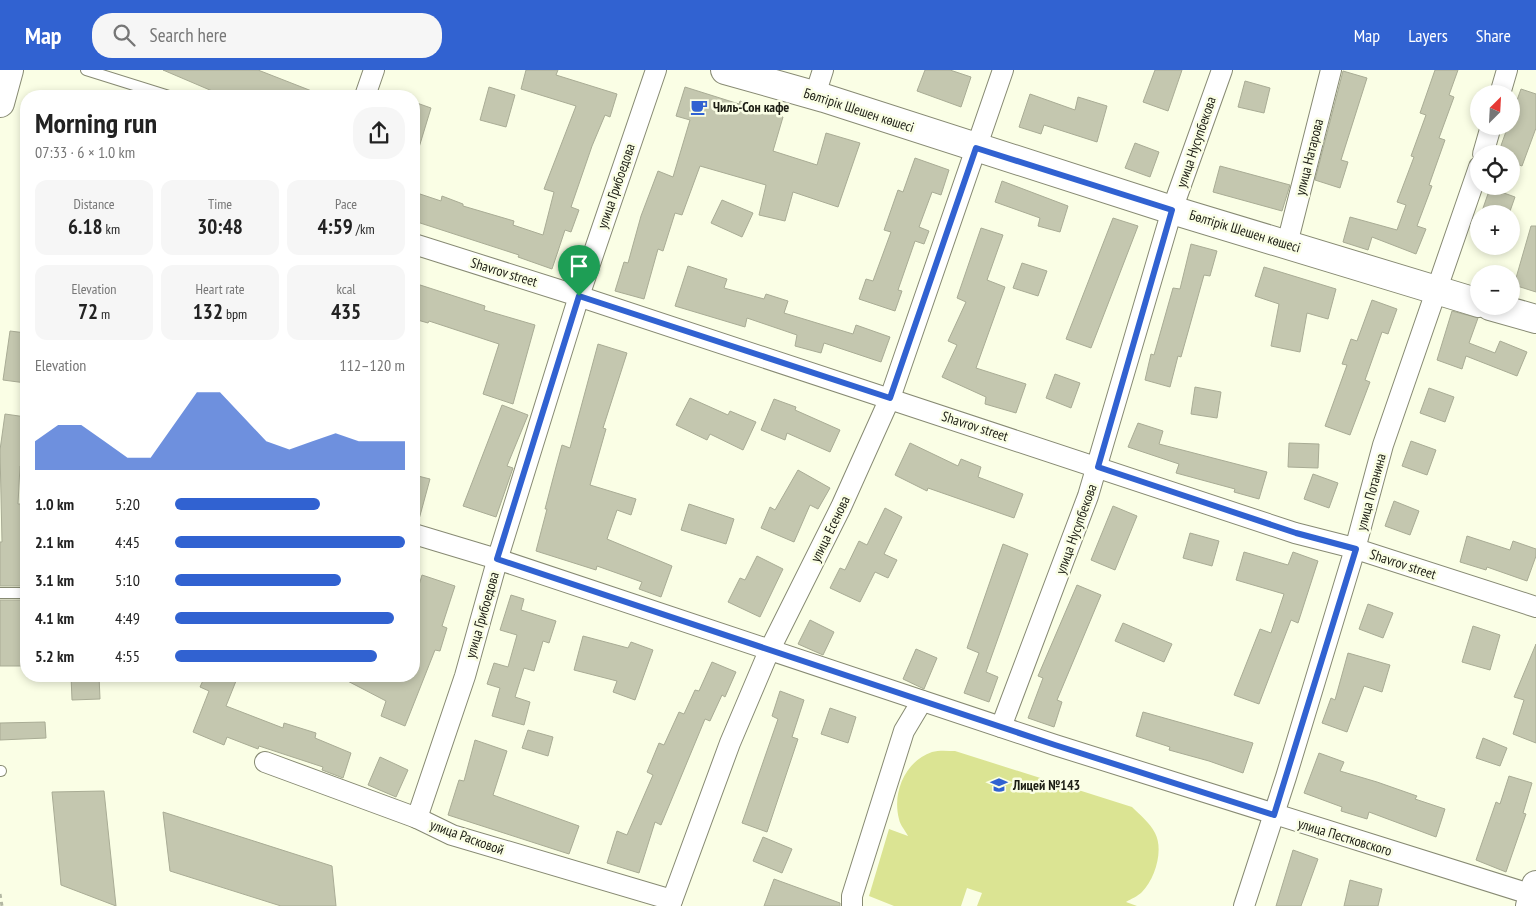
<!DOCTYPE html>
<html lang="en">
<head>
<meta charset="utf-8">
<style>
	:root { --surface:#fff; --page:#f6f6f6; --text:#222; --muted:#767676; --accent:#3162d1 }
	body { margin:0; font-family:"PT Sans Narrow",sans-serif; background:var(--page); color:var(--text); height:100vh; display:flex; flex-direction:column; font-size:19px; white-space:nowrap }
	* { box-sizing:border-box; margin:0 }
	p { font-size:16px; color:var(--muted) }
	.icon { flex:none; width:28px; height:28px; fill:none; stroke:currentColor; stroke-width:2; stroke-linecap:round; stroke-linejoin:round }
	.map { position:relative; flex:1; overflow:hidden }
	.details { position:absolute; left:20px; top:20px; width:400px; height:592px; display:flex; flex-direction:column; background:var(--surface); border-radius:20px; box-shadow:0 2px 8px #0003 }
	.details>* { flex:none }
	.needle { width:32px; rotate:24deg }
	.buttons { position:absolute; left:1470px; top:15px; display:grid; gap:10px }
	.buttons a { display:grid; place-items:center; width:50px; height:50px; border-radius:50%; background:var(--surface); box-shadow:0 2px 8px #0003; font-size:25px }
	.pin { position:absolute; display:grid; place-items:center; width:42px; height:42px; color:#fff; margin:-51px -21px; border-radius:50% 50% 50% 0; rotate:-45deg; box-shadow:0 0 5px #0007 }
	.pin .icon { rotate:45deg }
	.round { display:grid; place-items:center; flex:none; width:52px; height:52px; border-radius:20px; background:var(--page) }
	.overview { display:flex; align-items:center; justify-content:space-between; height:85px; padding:0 15px }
	h1 { font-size:28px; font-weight:800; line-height:38px }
	.stats { display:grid; grid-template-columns:repeat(3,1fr); gap:8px; height:85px; padding:5px 15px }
	.stats div { display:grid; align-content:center; border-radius:12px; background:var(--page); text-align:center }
	.stats b { font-size:21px; font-weight:800 }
	.stats small { font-size:14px; font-weight:400 }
	.stats p { font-size:14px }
	.chart { height:140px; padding:10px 15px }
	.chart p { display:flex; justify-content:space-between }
	.chart svg { width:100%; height:90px; margin-top:5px; fill:var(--accent); opacity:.7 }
	ul { padding:0 15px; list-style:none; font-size:16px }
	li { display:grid; grid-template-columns:80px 60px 1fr; align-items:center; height:38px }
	li i { height:12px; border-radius:6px; background:var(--accent) }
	header { display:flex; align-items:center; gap:30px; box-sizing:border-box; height:70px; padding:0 25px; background:var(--accent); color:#fff }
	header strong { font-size:24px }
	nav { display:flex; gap:28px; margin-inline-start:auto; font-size:18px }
	.search { width:350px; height:45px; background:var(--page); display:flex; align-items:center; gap:12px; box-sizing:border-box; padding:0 18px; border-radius:20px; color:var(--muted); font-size:19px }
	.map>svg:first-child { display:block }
	.green { fill:#dbe493 }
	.building { fill:#c4c7af; stroke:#a9ac95 }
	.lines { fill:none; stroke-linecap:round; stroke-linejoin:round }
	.lane-casing { stroke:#878a73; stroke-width:12 }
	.street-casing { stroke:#878a73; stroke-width:22 }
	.secondary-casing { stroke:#878a73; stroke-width:30 }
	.primary-casing { stroke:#878a73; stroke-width:30 }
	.path { stroke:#b3b7a3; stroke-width:3; stroke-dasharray:4 4; stroke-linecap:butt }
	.lane { stroke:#fff; stroke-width:10 }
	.street { stroke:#fff; stroke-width:20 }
	.secondary { stroke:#fff; stroke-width:28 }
	.primary { stroke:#fff; stroke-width:28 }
	.route-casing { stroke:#fff; stroke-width:10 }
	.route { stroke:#3162d1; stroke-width:6 }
	.labels { text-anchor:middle; stroke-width:5; stroke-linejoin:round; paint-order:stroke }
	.poi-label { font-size:14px; font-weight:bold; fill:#1c1d14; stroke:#fafee5; text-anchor:start }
	.street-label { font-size:14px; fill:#1c1d14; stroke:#fafee5 }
</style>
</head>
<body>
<header>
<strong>Map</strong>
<div class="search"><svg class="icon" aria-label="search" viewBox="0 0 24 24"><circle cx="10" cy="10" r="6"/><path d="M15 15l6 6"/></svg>Search here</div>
<nav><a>Map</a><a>Layers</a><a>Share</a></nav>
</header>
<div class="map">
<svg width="1536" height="836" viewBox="0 0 1536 836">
	<rect width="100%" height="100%" fill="#fafee5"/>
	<path class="green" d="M955,681L1132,737C1140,745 1150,753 1155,763C1164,780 1155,809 1142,822C1138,826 1131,829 1126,832L1137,836H977L982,823L967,818L961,836H894L869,826L889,759L908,766C905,760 900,755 899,749C892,723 905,691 932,682C939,680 948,681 955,681Z"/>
	<g class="building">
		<polygon points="163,0 258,0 322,25 224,26"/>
		<polygon points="526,0 558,0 556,5 617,24 610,47 605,45 592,76 571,137 579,140 571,162 565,160 552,199 518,187 519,185 414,151 414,122 441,131 442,126 463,134 463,136 514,151 513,155 543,165 554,122 544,119 576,36 521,19"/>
		<polygon points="925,0 950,0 971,7 961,37 917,21"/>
		<polygon points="1155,0 1182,0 1168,41 1143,32"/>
		<polygon points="1435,0 1458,0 1449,25 1454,27 1439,68 1445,70 1429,115 1432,116 1417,156 1426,159 1416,184 1372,167 1368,180 1343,172 1350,147 1397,160 1406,135 1397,132 1414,87 1411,86 1426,45 1420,43"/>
		<polygon points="1343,1 1367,8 1341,90 1348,92 1340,118 1315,110"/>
		<polygon points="1245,11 1270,18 1264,43 1238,37"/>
		<polygon points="489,17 515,25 506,57 480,50"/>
		<polygon points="685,17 739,34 740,31 783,47 773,81 817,95 826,63 860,73 838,137 793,122 785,151 759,145 766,115 700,96 682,145 675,143 663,181 658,179 644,229 615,221 624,192 628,193 641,146 658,101 673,107 690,50 676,46"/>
		<polygon points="1521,19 1536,24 1536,58 1522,96 1511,92 1511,84 1498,84 1508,56 1511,56 1512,44"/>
		<polygon points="1030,24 1075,40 1078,27 1107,36 1097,72 1044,55 1041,64 1019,57"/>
		<polygon points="414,32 431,38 417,84 414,83"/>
		<polygon points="1135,73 1159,82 1150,107 1125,98"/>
		<polygon points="915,88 949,100 941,125 932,122 919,157 929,161 924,174 915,171 898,220 902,221 895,241 859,229 866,209 873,211 891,162 884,160 898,120 903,122"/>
		<polygon points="1220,96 1290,115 1282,141 1213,122"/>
		<polygon points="1002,111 1068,136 1060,162 1038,156 1040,148 995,132"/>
		<polygon points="1490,118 1515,127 1509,144 1481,144"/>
		<polygon points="722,130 753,143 742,167 711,153"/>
		<polygon points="1113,148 1138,156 1091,278 1066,269"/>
		<polygon points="1531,156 1536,156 1536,222 1514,215"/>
		<polygon points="981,158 1003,165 987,210 1005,217 976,298 1026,314 1016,343 985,334 986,327 942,307 957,275 948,271 966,232 957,228"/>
		<polygon points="1191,174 1217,181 1210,206 1204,205 1181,287 1178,286 1170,317 1145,310 1151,284 1154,285 1173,218 1180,219"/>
		<polygon points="1022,193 1047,201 1038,226 1013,218"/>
		<polygon points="688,196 727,209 724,218 764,229 766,224 788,231 784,243 853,264 856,255 890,267 881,292 824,273 821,283 795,276 797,265 747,248 745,257 675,236"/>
		<polygon points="1264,197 1336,219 1328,249 1307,243 1300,282 1271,276 1279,234 1255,226"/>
		<polygon points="414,213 485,236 484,240 535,255 513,334 483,324 499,274 429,251 428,253 414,249"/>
		<polygon points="1372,230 1397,239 1388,264 1382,262 1365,310 1370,312 1350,365 1325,356 1347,295 1342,294 1351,269 1357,271"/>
		<polygon points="1452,241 1478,248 1469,273 1495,283 1500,271 1527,282 1517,306 1466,286 1462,299 1437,290"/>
		<polygon points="10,261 26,263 26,313 3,310"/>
		<polygon points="598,274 627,283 603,358 606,359 590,415 636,429 631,445 617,440 607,469 672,496 661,527 639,519 642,512 597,496 596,500 536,481 547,439 545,439 556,397 562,375 570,378"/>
		<polygon points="1055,304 1080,313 1071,338 1046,328"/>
		<polygon points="1195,317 1221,322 1217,348 1191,344"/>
		<polygon points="1429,318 1454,327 1445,352 1420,343"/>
		<polygon points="690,328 728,345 730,341 756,352 743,380 710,364 707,370 676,355"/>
		<polygon points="774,329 796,337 795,340 840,360 830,382 787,363 785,370 761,360"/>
		<polygon points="502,335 528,345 507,396 513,398 496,447 463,436"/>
		<polygon points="5,344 26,347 26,397 20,396 18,434 26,434 26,516 0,516 0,472 2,472 0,380"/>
		<polygon points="1138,353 1163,361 1159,374 1267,402 1259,429 1234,422 1235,419 1176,403 1179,394 1128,377"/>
		<polygon points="1411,371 1436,380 1427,405 1402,396"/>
		<polygon points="910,373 958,396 961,389 981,397 978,407 1023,424 1014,448 928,418 927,421 895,405"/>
		<polygon points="1289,373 1319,374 1318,398 1288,397"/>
		<polygon points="798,400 830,418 818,439 810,435 794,472 761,458 770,437 775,440"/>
		<polygon points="1313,404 1338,413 1329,438 1304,429"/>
		<polygon points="414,405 430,409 418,453 414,452"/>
		<polygon points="1394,431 1419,441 1410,465 1385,456"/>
		<polygon points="689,434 734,449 726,474 681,460"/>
		<polygon points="1113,436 1137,446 1115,500 1091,490"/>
		<polygon points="885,438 902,447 884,484 897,490 888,508 875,502 860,532 830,518 840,498 845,500 859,471 867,475"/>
		<polygon points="1190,463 1219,471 1212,496 1183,488"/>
		<polygon points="1467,466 1510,480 1513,471 1536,479 1536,486 1527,511 1487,497 1486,500 1460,492"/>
		<polygon points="1003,474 1028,484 986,602 998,607 989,632 964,623 979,583 967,578"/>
		<polygon points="1244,482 1288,495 1293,482 1318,491 1298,553 1291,550 1259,634 1234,625 1260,559 1271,563 1284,524 1236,510"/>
		<polygon points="757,486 783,499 760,547 728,532 740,508 745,510"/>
		<polygon points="422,505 455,516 442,556 447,558 440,581 435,580 405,656 381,646 386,631 338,606 414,606 414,532"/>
		<polygon points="1077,515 1101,525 1057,630 1062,632 1054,657 1028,648 1043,608 1038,606"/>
		<polygon points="511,525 524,529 521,540 556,551 549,573 543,571 534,601 524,598 515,627 530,632 524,655 492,646 500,618 487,614 494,593 508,597 517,565 500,560"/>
		<rect x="0" y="530" width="26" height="66"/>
		<polygon points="1368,534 1393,543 1383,568 1359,559"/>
		<polygon points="810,550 834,562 823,585 798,574"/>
		<polygon points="1123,553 1172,574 1164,592 1115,571"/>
		<polygon points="1473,556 1500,565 1490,600 1462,592"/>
		<polygon points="583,566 628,578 631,572 653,580 635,630 613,622 617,611 574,600"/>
		<polygon points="1536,574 1536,673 1513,664 1524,630 1514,627"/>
		<polygon points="916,579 937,588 924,619 903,609"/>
		<polygon points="1348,583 1390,595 1382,622 1364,616 1347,662 1322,653 1331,628 1335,630"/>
		<polygon points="712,592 736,602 725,627 722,625 710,651 705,649 661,755 655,752 639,803 607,793 617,761 627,765 653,705 647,702 659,673 664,675 679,642 684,644 695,620 699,621"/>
		<polygon points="71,606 99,606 100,629 72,630"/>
		<polygon points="205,606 238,606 226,636 283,658 284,653 316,663 315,668 351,683 343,708 322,700 323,697 259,676 258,679 227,667 224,675 193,662 209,621 200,617"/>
		<polygon points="780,621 804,630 792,667 798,669 767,762 742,753 778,649 772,646"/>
		<polygon points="830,638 856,647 848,673 821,664"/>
		<polygon points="1143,642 1253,673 1243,703 1209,691 1169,680 1170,677 1136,666"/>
		<polygon points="45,652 46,668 0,670 0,653"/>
		<polygon points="528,660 553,667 548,686 522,678"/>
		<polygon points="1483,668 1507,678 1500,696 1476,688"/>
		<polygon points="475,670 507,681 493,725 579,756 569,784 448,745 459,710 464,711"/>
		<polygon points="1319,683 1344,692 1340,701 1377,712 1417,726 1415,729 1445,739 1436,767 1369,742 1367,749 1341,741 1342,737 1304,723"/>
		<polygon points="380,687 408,700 396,727 368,715"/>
		<polygon points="1509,706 1532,713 1523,743 1526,744 1506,802 1476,790 1496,732 1500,734"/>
		<polygon points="104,721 116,836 61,815 52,722"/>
		<polygon points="163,742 332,796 336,836 281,836 170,801"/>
		<polygon points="763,767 792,779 782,803 753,791"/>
		<polygon points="1293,780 1318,789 1301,836 1276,836"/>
		<polygon points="774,809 840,833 840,836 764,836"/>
		<polygon points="1350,810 1382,819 1378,836 1344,836"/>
	</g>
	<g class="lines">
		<g class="lane-casing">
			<g id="lane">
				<polyline points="86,0 169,26"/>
				<polyline points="0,523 26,523"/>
				<polyline points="0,701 1,701"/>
			</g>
		</g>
		<g class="street-casing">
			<g id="street">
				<polyline points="1500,24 1507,0"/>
				<polyline points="815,25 823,0"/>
				<polyline points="365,26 374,0"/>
				<polyline points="1483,84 1491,56"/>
				<polyline points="414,174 572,224 1295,463 1350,477 1536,537"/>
				<polyline points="1287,174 1331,0"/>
				<polyline points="414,464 497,489 1055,675 1536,826"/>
				<polyline points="1001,657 1088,426 1172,140 1222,0"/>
				<polyline points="265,692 417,748 452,765 672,830"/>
				<polyline points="417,748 465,606 499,484 579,226 656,0"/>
				<polyline points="670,836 730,673 769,581 841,437 890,328 1003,0"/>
				<polyline points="852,836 852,826 904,661 922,631"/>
				<polyline points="1244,836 1286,707 1355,479 1383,375 1479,97"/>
			</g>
		</g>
		<g class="secondary-casing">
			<g id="secondary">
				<polyline points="725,0 824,28 1172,140 1479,233"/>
				<polyline points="1490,236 1536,249"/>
				<polyline points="1530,836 1536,815"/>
			</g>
		</g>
		<g class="primary-casing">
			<polyline id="primary" points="0,33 9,0"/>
		</g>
		<polyline class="path" points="0,824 2,836"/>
		<use href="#lane" class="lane"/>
		<use href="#street" class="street"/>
		<use href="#secondary" class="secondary"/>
		<use href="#primary" class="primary"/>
	</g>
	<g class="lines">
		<g class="route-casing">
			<polygon id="route" points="976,78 1172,140 1098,397 1296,463 1356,479 1274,745 1055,675 497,489 579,226 890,328"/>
		</g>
		<use href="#route" class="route"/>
	</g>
	<defs>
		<g id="cafe-bare" transform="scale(1.35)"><path d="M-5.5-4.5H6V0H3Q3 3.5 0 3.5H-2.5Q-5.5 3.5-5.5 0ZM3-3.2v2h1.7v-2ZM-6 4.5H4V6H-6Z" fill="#3162d1" stroke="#fafee5" stroke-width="2.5" paint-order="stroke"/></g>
		<g id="school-bare" transform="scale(1.35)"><path d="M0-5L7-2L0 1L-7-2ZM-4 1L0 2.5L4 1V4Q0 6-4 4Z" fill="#3162d1" stroke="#fafee5" stroke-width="2.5" paint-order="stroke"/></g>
	</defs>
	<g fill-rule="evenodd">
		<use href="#cafe-bare" x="699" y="37"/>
		<use href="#school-bare" x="999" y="715"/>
	</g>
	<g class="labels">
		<g class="poi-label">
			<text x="713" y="42">Чиль-Сон кафе</text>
			<text x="1013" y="720">Лицей №143</text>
		</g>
		<g class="street-label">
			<text transform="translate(859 40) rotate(18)" y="5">Бөлтірік Шешен көшесі</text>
			<text transform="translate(1196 72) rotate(-71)" y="5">улица Нусупбекова</text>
			<text transform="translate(1309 87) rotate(-76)" y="5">улица Натарова</text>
			<text transform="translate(616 116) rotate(-71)" y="5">улица Грибоедова</text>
			<text transform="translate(1245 161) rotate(17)" y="5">Бөлтірік Шешен көшесі</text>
			<text transform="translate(504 202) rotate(17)" y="5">Shavrov street</text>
			<text transform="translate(975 356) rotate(18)" y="5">Shavrov street</text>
			<text transform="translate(1371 422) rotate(-75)" y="5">улица Потанина</text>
			<text transform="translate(830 459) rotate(-64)" y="5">улица Есенова</text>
			<text transform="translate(1076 459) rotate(-70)" y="5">улица Нусупбекова</text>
			<text transform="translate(1403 494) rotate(18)" y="5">Shavrov street</text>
			<text transform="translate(482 545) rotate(-74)" y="5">улица Грибоедова</text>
			<text transform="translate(467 767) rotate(20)" y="5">улица Расковой</text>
			<text transform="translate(1345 767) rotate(17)" y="5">улица Пестковского</text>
		</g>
	</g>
</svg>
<div class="buttons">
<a><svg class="needle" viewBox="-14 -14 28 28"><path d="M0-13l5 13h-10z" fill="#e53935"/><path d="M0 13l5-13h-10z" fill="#767676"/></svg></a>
<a><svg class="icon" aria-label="locate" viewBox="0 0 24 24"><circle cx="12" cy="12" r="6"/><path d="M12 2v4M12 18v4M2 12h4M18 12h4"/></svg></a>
<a>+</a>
<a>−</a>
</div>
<div class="pin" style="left:579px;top:226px;background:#1e9e55"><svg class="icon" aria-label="arrive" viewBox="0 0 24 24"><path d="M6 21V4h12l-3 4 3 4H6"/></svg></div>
<section class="details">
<div class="overview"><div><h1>Morning run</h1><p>07:33 · 6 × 1.0 km</p></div><a class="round"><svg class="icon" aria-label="share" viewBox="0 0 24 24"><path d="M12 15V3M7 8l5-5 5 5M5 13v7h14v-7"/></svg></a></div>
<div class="stats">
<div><p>Distance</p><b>6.18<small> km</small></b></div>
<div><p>Time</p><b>30:48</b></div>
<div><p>Pace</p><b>4:59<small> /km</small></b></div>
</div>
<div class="stats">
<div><p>Elevation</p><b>72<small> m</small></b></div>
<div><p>Heart rate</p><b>132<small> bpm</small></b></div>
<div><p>kcal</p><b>435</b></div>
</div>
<div class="chart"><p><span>Elevation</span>112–120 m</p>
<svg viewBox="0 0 160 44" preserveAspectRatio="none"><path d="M0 44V30L10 22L20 22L30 30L40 38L50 38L60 22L70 6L80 6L90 18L100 30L110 34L120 30L130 26L140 30L150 30L160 30V44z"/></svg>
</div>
<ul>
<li><b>1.0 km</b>5:20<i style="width:63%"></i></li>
<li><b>2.1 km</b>4:45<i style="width:100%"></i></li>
<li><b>3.1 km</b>5:10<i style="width:72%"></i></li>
<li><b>4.1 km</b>4:49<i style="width:95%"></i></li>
<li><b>5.2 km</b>4:55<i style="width:88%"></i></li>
</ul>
</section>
</div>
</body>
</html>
